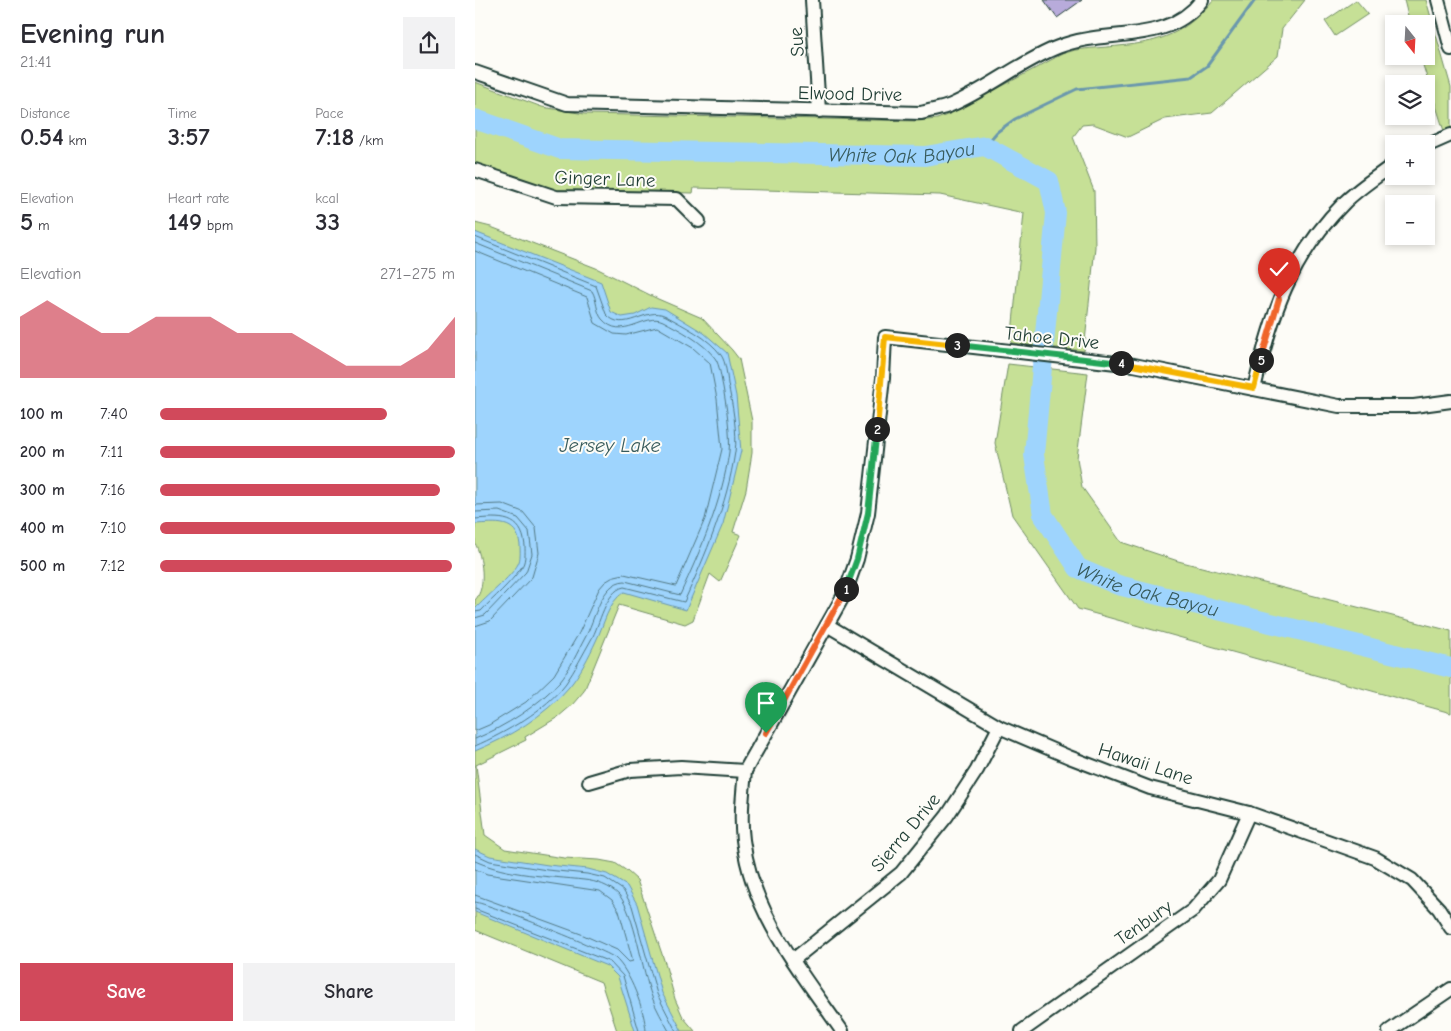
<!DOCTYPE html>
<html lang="en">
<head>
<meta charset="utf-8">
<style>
	:root { --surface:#fff; --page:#f2f2f3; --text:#2b2b33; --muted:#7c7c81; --accent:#d1495b }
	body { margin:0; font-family:"Comic Neue",sans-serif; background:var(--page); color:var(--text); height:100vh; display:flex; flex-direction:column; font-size:19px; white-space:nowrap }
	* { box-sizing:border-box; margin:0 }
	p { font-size:16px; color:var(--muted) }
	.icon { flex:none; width:28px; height:28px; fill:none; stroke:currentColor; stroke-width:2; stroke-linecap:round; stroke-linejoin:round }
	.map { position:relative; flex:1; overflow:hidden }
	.panel { display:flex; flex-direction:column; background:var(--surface); width:475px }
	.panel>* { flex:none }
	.needle { width:32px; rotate:162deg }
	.fabs { position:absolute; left:910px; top:15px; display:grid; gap:10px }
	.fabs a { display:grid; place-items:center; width:50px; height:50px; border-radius:0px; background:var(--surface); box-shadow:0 2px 8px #0003; font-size:25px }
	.pin { position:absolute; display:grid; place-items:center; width:42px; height:42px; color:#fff; margin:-51px -21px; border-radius:50% 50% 50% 0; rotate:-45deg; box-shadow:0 0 5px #0007 }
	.pin .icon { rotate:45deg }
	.km { position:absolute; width:25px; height:25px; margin:-12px; border-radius:50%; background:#222; color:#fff; font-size:14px; line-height:25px; text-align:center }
	.round { display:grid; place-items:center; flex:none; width:52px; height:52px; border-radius:0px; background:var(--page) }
	.summary { display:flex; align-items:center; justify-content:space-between; height:85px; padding:0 20px }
	h1 { font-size:28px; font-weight:700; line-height:38px }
	.metrics { display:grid; grid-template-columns:repeat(3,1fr); gap:8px; height:85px; padding:5px 20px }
	.metrics div { display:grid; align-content:center }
	.metrics b { font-size:25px; font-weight:700 }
	.metrics small { font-size:14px; font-weight:400 }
	.metrics p { font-size:14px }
	.chart { height:140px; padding:10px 20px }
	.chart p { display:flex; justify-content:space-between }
	.chart svg { width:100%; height:90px; margin-top:5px; fill:var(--accent); opacity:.7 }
	.button { display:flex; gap:10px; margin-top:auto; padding:10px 20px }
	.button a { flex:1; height:58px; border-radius:0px; background:var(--accent); color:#fff; font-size:20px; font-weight:700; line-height:58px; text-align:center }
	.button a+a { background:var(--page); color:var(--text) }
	ul { padding:0 20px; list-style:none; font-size:16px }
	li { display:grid; grid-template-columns:80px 60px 1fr; align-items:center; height:38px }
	li i { height:12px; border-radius:6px; background:var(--accent) }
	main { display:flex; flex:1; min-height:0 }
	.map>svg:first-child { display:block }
	.green { fill:#c6e096; stroke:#728e65 }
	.water { fill:#9ed4fd; stroke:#6b98ad }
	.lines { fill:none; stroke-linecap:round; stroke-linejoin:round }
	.shore { stroke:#527984; stroke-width:1 }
	.stream { stroke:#6b98ad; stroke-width:3 }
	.river { stroke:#9ed4fd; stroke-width:20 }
	.building { fill:#b8abdb; stroke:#1f3d34 }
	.minor-casing { stroke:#1f3d34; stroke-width:16 }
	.minor { stroke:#fdfcf7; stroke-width:12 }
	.split-1-casing { stroke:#fff; stroke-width:10 }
	.split-2-casing { stroke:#fff; stroke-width:10 }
	.split-3-casing { stroke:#fff; stroke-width:10 }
	.split-4-casing { stroke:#fff; stroke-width:10 }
	.split-5-casing { stroke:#fff; stroke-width:10 }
	.split-6-casing { stroke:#fff; stroke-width:10 }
	.split-1 { stroke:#f0652b; stroke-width:6 }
	.split-2 { stroke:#22a559; stroke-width:6 }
	.split-3 { stroke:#f5b400; stroke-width:6 }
	.split-4 { stroke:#22a559; stroke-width:6 }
	.split-5 { stroke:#f5b400; stroke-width:6 }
	.split-6 { stroke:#f0652b; stroke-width:6 }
	.labels { text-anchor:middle; stroke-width:4; stroke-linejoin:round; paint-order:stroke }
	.street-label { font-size:19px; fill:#1f3d34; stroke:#fdfcf7 }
	.water-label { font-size:20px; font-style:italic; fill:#385b5c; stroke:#fdfcf7 }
</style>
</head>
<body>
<main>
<section class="panel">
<div class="summary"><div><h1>Evening run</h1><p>21:41</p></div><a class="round"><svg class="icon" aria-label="share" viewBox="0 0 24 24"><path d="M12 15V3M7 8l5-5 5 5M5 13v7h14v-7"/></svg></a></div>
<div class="metrics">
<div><p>Distance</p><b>0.54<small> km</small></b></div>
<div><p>Time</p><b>3:57</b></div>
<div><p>Pace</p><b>7:18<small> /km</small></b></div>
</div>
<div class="metrics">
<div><p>Elevation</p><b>5<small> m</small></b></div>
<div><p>Heart rate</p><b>149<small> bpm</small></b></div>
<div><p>kcal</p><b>33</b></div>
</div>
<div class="chart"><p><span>Elevation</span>271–275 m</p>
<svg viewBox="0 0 160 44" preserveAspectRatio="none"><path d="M0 44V14L10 6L20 14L30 22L40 22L50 14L60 14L70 14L80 22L90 22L100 22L110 30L120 38L130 38L140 38L150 30L160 14V44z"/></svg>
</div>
<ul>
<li><b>100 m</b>7:40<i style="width:77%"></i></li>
<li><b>200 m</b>7:11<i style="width:100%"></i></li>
<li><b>300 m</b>7:16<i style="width:95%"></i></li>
<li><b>400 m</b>7:10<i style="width:100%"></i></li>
<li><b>500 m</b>7:12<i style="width:99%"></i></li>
</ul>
<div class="button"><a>Save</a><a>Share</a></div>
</section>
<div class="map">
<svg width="976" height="1031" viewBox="0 0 976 1031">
	<rect width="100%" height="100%" fill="#fdfcf7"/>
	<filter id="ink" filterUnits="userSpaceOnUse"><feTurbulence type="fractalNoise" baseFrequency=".02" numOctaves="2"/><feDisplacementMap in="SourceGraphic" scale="10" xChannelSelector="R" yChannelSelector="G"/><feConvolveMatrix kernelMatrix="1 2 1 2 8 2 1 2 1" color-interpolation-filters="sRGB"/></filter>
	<g filter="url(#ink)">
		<g class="green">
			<path d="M738,0H830L807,29L803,56L737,113L690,119L653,137L618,124L607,125L598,137L619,191L620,247L609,351L536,343L549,213L465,195L219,188L218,193L74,190L0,164V82L67,107L110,114L443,121L462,119L477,113L587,54L600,50C658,43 698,50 738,0Z"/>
			<polygon points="881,0 893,14 860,36 850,21"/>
			<polygon points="929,0 951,0 976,87 976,129 969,131 945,56 951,56 951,24 935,24"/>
			<path d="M0,223L16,227L121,268L183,299L227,318L257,350L264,359L277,421V453L271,490L258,532L266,535L245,582L235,574L218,620L210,624L144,605L109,691L97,705L83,717L50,737L51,740L1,765L10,835L30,849L89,858L124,860L140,863L152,871L162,880L190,963L200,999L208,1017L220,1031H142L126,982L0,930V600C12,588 7,556 0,543Z"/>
			<polygon points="533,364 613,373 602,458 607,487 646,542 703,561 976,631 976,713 603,609 537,515 520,443"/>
		</g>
		<g class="water">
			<path d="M0,232L126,282L136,312L147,317L160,315L176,307L190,309L229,333L252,353L261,396L266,451L248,524L211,610L149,592C133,602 129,625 121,641C114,656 105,674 94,687C70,716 34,737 0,751V609C10,598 37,576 43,564C46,559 45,551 45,545C42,519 21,523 0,524Z"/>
			<polygon points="0,849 15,856 73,865 113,869 132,874 152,886 162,904 187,993 207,1031 160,1031 143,977 132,966 0,912"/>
		</g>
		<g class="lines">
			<g class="shore">
				<path d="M0,237L121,286L131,314C149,335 171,305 191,316C209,326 234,338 246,355C251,362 252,376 253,384C257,402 263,434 260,452C252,505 231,554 209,602L149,587C130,591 125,625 116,640C108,654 100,670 91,683C71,710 30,733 0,746"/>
				<path d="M0,243L117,291C122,299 121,312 127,319C147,342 170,312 188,321C205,330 228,342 240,358C245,365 246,379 248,387C251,404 256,435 254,452C247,502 226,549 205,595L150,581C126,582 120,620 110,638C103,651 95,669 85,681C63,706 31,726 0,739"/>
				<polyline points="0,251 112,297 120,323 139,334 151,335 182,327 218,348 235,363 242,399 247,449 230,519 201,586 149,574 140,576 130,582 124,589 104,633 79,675 51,702 14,725 0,731"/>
				<polyline points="0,505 27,504 48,512 61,528 64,553 57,577 15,621 0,626"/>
				<polyline points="0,512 24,511 43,518 54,531 57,554 51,572 10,615 0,618"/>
				<path d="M0,519C25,517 47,515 50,546C50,553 51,562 46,568C35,584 19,597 6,611L0,612"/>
				<polyline points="0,854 15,861 72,870 112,874 130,878 148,890 157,906 182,994 201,1031"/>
				<path d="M0,861C33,876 74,876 109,880C121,881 135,886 144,895C160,914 167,971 177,997C181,1009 188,1020 194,1031"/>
				<polyline points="0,869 12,874 125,891 137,900 144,911 158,961 154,962 142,950 106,934 0,895"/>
				<path d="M0,902C12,903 130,950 140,958C155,971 170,1011 171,1031"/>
				<polyline points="0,909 135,962 148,976 164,1031"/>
			</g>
			<polyline class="stream" points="510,146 522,132 540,119 602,89 716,77 732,66 780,0"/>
			<path class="river" id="s1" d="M0,119L85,149L450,156L510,146L574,181L581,213L559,455L568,515L603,568L643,585L976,668"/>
		</g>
		<polygon class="building" points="569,0 607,0 582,18"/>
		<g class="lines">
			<g class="minor-casing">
				<g id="minor">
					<polyline points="337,0 344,111"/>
					<polyline points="963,0 976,49"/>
					<path d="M0,72L92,104L446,113C456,110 467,109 476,105C513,89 545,62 583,47C631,27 691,47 727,0"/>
					<polyline points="951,146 976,135"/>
					<polyline points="0,170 81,197 202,199 224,221"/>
					<path d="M779,389C796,315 815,257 870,202C884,188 903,176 919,164"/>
					<polyline points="352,625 524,727 594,757 675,788 774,813 900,858 937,880 964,909 976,928"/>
					<polyline points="114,782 155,770 206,767 270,771"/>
					<polyline points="318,960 426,873 472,816 502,770 524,727"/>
					<path d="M367,1031C326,972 277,914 268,840C265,817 268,793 270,771L370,593L382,559L393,513L408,378L410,337L659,365L864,406H939L976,401"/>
					<polyline points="547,1031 718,910 744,880 774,813"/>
					<polyline points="914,1031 976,989"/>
				</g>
			</g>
			<use href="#minor" class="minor"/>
		</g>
	</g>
	<g class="lines" filter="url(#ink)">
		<g class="split-1-casing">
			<polyline id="split-1" points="291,733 371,589"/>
		</g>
		<g class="split-2-casing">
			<polyline id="split-2" points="371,589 382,559 393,513 402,429"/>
		</g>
		<g class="split-3-casing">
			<polyline id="split-3" points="402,429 410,337 482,345"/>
		</g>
		<g class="split-4-casing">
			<polyline id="split-4" points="482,345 646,363"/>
		</g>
		<g class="split-5-casing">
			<polyline id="split-5" points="646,363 779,388 786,360"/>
		</g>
		<g class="split-6-casing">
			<polyline id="split-6" points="786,360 804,299"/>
		</g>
		<use href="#split-1" class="split-1"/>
		<use href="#split-2" class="split-2"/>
		<use href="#split-3" class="split-3"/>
		<use href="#split-4" class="split-4"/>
		<use href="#split-5" class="split-5"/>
		<use href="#split-6" class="split-6"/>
	</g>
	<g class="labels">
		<g class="street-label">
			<text transform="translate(321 42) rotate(-94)" y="7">Sue</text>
			<text transform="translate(375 93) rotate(1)" y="7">Elwood Drive</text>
			<text transform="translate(130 178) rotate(2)" y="7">Ginger Lane</text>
			<text transform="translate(577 337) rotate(6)" y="7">Tahoe Drive</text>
			<text transform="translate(671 763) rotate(18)" y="7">Hawaii Lane</text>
			<text transform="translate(430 832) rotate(-50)" y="7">Sierra Drive</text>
			<text transform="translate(668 922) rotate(-35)" y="7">Tenbury</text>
		</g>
		<g class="water-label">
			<text dy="7" stroke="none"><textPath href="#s1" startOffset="432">White Oak Bayou</textPath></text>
			<text x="135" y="452">Jersey Lake</text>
			<text dy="7" stroke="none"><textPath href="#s1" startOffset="1062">White Oak Bayou</textPath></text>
		</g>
	</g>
</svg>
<div class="fabs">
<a><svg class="needle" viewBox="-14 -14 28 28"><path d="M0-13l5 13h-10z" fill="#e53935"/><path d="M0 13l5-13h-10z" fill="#7c7c81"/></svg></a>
<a><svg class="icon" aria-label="layers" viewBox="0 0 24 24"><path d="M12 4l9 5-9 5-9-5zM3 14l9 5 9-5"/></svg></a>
<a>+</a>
<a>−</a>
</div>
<div class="pin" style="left:291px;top:733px;background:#1e9e55"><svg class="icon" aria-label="arrive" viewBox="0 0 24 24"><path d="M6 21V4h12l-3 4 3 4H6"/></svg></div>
<div class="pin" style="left:804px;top:299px;background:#d93025"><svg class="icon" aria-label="check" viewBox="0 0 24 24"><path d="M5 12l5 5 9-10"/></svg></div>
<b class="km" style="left:371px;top:589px">1</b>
<b class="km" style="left:402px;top:429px">2</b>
<b class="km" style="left:482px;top:345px">3</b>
<b class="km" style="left:646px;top:363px">4</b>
<b class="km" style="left:786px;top:360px">5</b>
</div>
</main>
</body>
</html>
